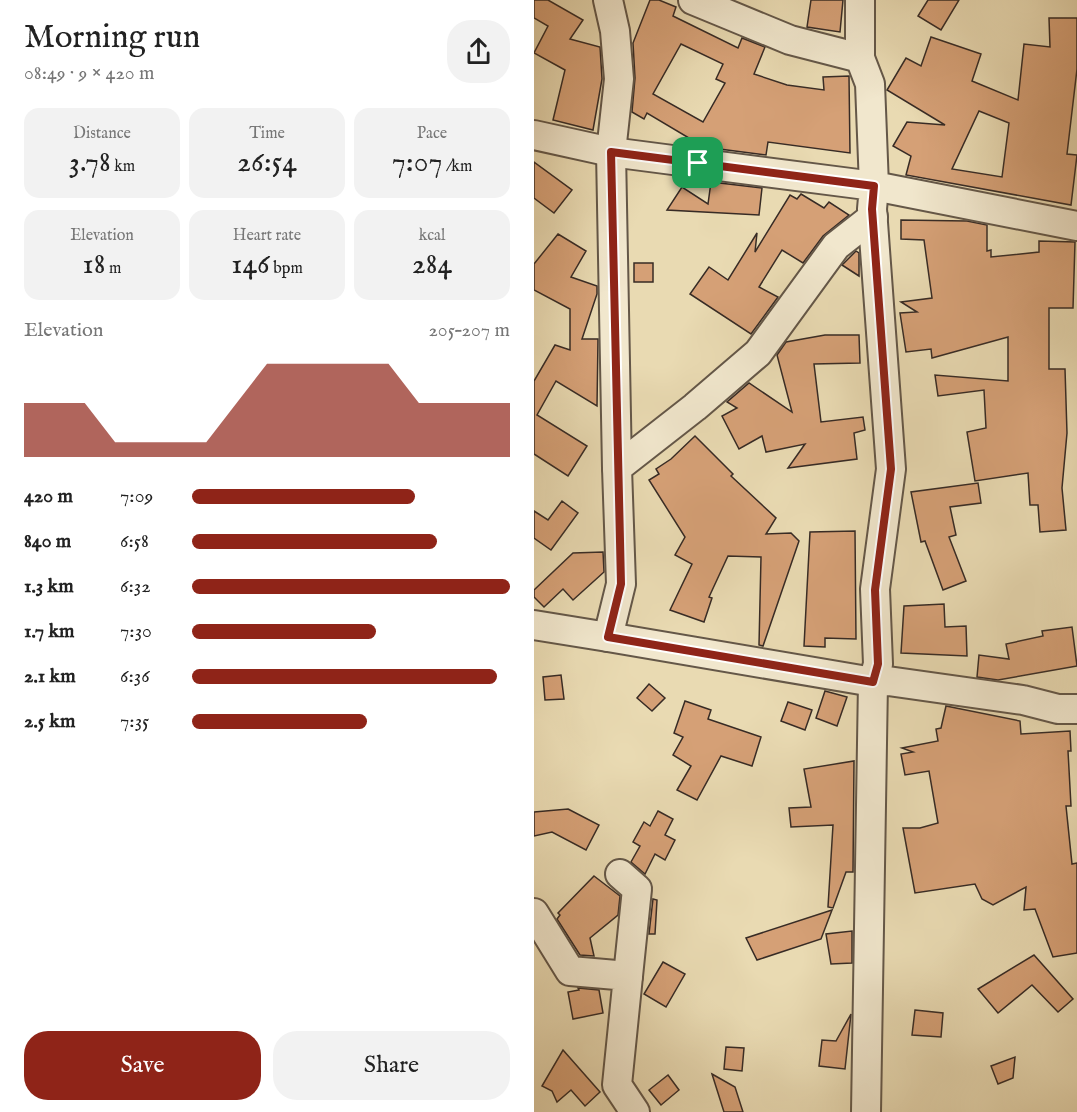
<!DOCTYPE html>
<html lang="en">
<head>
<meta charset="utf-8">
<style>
	:root { --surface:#fff; --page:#f2f2f2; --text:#222; --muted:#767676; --accent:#8f2418 }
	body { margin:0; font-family:"IM FELL English",serif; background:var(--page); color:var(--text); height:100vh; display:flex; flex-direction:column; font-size:22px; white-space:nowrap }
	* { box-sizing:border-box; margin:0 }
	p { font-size:20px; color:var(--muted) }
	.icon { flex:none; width:33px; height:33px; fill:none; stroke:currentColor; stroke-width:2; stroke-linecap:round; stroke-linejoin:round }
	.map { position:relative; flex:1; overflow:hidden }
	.drawer { display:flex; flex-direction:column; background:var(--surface); width:534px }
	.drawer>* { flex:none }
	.pin { position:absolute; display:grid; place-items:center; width:51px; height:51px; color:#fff; margin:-26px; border-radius:12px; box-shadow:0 3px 9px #0006 }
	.round { display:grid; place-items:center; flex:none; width:63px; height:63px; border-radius:24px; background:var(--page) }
	.overview { display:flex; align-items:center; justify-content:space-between; height:102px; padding:0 24px }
	h1 { font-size:33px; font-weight:600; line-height:45px }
	.metrics { display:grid; grid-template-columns:repeat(3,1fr); gap:9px; height:102px; padding:6px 24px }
	.metrics div { display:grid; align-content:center; border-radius:15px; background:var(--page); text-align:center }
	.metrics b { font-size:30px; font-weight:600 }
	.metrics small { font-size:16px; font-weight:400 }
	.metrics p { font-size:16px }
	.chart { height:168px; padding:12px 24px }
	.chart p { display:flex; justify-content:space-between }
	.chart svg { width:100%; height:108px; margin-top:6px; fill:var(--accent); opacity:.7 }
	.primary-button { display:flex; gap:12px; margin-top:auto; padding:12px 24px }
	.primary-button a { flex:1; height:69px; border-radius:24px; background:var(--accent); color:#fff; font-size:24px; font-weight:600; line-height:69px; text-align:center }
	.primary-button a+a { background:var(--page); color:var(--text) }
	ul { padding:0 24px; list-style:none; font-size:20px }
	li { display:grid; grid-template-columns:96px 72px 1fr; align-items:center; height:45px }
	li i { height:15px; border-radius:8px; background:var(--accent) }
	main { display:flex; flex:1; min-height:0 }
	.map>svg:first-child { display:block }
	.building { fill:#d5a076; stroke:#372b25; stroke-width:1.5; fill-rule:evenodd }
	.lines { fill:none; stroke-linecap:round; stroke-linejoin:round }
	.minor-casing { stroke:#645748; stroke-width:32 }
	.minor { stroke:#f1e7cd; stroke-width:28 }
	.route-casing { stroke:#fff; stroke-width:12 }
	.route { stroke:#8f2418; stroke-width:8 }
</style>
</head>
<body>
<main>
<section class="drawer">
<div class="overview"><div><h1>Morning run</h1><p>08:49 · 9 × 420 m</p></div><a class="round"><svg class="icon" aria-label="share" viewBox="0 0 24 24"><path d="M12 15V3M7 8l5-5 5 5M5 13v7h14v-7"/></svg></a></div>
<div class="metrics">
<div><p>Distance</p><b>3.78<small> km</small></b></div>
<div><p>Time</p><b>26:54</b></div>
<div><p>Pace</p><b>7:07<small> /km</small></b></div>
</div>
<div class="metrics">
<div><p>Elevation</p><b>18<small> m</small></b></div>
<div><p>Heart rate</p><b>146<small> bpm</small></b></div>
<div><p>kcal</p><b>284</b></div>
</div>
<div class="chart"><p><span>Elevation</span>205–207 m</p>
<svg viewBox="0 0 160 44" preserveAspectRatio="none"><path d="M0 44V22L10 22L20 22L30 38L40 38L50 38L60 38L70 22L80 6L90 6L100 6L110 6L120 6L130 22L140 22L150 22L160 22V44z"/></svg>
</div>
<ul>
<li><b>420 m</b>7:09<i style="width:70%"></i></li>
<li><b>840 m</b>6:58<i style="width:77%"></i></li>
<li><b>1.3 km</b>6:32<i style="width:100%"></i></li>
<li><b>1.7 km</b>7:30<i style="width:58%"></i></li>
<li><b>2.1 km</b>6:36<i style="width:96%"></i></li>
<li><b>2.5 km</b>7:35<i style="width:55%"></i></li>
</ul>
<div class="primary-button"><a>Save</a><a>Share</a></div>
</section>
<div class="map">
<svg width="543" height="1112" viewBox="0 0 543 1112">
	<rect width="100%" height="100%" fill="#e9dab2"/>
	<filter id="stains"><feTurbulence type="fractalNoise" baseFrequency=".00333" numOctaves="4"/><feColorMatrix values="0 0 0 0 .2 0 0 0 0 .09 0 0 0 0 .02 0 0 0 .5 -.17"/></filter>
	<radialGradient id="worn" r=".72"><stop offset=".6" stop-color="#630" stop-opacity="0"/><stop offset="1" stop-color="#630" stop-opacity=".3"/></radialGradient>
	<g class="building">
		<polygon points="0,0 14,0 49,20 36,39 66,47 68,79 59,130 19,120 31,70 0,53 14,26 0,18"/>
		<path d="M116,0H125L142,7L139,16L204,48L208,38L231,47L220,74L253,85L290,90L289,77L315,76L316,153L234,142L232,155L170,147L113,113L110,119L98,112L101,78L99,43ZM147,44L189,64L182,79L191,83L169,122L119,94Z"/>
		<polygon points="277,0 309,0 306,32 273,27"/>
		<polygon points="394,0 425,0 407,30 384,16"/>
		<path d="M515,18H543V69L533,154L543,155L537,205L372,175L377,156L359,146L373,122L411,125L353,90L372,58L387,66L397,37L447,54L438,81L484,100L490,44L516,47ZM445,111L475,123L468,177L418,169Z"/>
		<polygon points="0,162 38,190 20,213 0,198"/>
		<polygon points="177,182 228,188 225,215 133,210 148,187 174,204"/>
		<polygon points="267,194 290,208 295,202 315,215 289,236 269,263 248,250 225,287 244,297 217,334 156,294 175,267 194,280 223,233 221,252 256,195 263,199"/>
		<polygon points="367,220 433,221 453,225 453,251 457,250 457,257 505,252 505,241 541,242 539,308 515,308 515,369 531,369 533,433 528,488 532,530 506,532 504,505 496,505 494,473 441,481 433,432 452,428 450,390 404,396 401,375 474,381 474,337 398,358 397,349 372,352 366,313 383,312 367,302 398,298 390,240 367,239"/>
		<polygon points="24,234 52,251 37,277 63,286 63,294 48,339 64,339 63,406 22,381 3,415 53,446 34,476 0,454 0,381 21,345 36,350 36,309 0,290 0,264"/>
		<polygon points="322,251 325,253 325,276 308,265"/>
		<rect x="100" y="263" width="19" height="19"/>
		<polygon points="291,335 325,335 326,363 280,364 287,422 329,417 331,430 320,433 323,459 254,468 271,444 232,452 228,436 205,449 188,416 203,408 193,402 215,383 258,412 243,355 252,342"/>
		<polygon points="161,436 199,474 197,476 242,518 232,534 257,533 265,541 229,646 225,645 227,557 194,556 175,597 178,598 170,622 136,610 158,564 141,555 151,537 115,480 125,474 122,469 137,459"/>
		<polygon points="444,483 447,503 416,507 422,535 415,537 432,581 409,590 391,541 387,542 377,492"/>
		<polygon points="28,501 44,513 17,550 0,538 0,511 14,520"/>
		<polygon points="321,531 322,639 291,638 291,647 270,646 276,532"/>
		<polygon points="69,552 70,572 39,600 29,589 10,607 0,597 0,590 39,553"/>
		<polygon points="410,604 411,627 432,626 433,656 367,653 370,606"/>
		<polygon points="538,627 543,666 464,680 443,677 445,655 475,659 472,644 509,636 508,631"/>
		<polygon points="27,675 30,699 11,700 9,677"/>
		<polygon points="115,684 131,698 118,711 103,698"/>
		<polygon points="291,691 313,697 303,726 282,718"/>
		<polygon points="151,701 177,710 174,719 227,737 218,766 187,756 163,800 143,790 157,766 139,755 149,737 140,733"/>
		<polygon points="254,702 278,710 271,730 247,721"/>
		<polygon points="412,706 486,721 487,734 536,731 537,751 534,751 537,806 532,806 538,864 543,863 543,953 519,957 501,909 490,910 492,887 459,905 448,899 441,884 381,893 369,828 386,828 404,823 395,771 371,775 367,754 379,752 368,748 404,741 402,729 407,728"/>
		<polygon points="320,761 319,872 312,872 299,908 294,907 299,825 257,827 255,808 277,807 270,769"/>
		<polygon points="34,809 65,825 52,850 18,832 0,836 0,812"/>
		<polygon points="124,811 139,819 131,835 141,840 131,860 121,854 111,874 97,862 106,846 99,842 110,822 116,826"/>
		<polygon points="60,876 86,896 84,915 56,938 60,956 46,955 23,919 26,915 24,913"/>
		<polygon points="119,899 123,900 121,934 115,934"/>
		<polygon points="298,910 287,939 223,960 212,938"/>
		<polygon points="318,931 318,963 297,964 292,934"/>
		<polygon points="500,955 539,999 524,1012 498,985 464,1013 444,989"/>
		<polygon points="129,962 151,974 132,1007 110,994"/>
		<polygon points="44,988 65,990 69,1013 39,1019 34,992 45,990"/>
		<polygon points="381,1010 409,1013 407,1037 378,1035"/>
		<polygon points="317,1014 311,1069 285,1066 288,1040 302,1041"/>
		<polygon points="192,1047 210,1048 208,1071 190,1069"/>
		<polygon points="29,1050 66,1092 51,1106 37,1090 23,1102 18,1091 8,1086"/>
		<polygon points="481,1057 479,1078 464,1084 457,1066"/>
		<polygon points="178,1074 201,1087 209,1112 190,1112"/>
		<polygon points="134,1075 145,1090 127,1105 115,1090"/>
	</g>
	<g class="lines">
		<g class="minor-casing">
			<g id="minor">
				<polyline points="74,0 81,31 85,79 77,152 83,468"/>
				<polyline points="159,0 256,40 326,58 336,84 340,186 543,226"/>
				<polyline points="326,0 326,58"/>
				<polyline points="0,135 77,152 340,186 338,209 357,469 341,589 344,664 339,682 332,1112"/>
				<polyline points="0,625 74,637 87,584 83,468 161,407 224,353 302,246 339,217"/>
				<polyline points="74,637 339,682 354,681 489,700 524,709 543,709"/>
				<polyline points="86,874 103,889 94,976"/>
				<polyline points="0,913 36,971 94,976 83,1085 101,1112"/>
			</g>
		</g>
		<use href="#minor" class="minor"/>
	</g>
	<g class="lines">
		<g class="route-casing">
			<polygon id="route" points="77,152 340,186 338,209 357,469 341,590 344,664 339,682 74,637 87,584"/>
		</g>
		<use href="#route" class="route"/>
	</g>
	<rect width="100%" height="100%" filter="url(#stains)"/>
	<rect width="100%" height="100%" fill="url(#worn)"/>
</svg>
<div class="pin" style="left:164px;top:163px;background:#1e9e55"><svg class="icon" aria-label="arrive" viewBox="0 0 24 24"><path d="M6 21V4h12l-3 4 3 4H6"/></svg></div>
</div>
</main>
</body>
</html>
